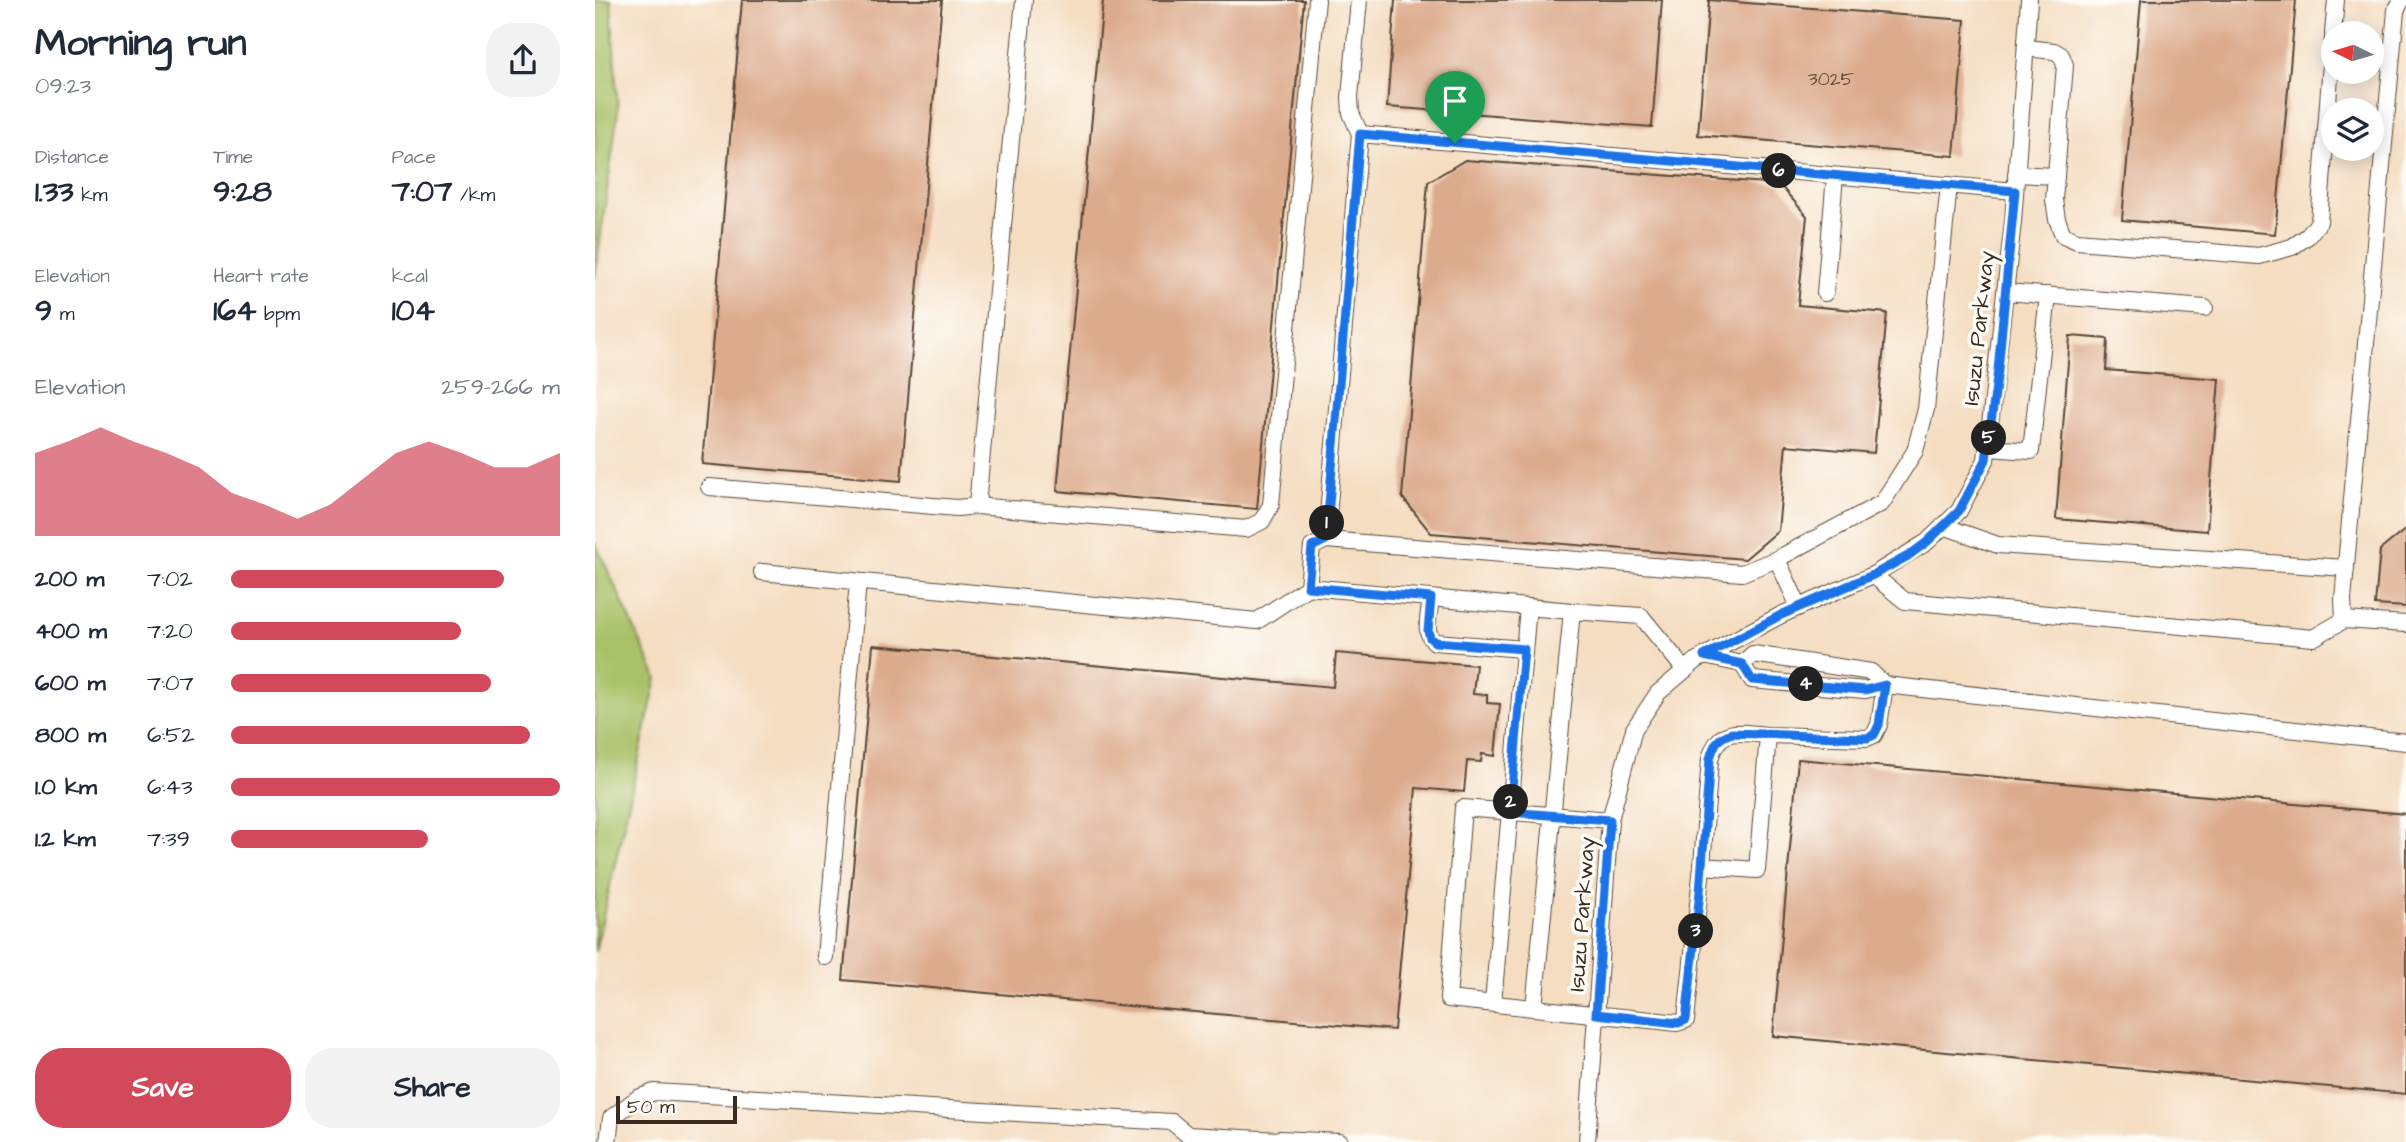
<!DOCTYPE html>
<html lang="en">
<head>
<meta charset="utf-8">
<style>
	:root { --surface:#fff; --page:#f2f2f3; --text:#1f2937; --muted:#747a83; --accent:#d1495b }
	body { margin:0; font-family:"Architects Daughter",sans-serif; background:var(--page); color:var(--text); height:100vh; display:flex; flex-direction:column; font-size:26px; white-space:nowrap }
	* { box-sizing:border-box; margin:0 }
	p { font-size:23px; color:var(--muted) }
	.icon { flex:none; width:38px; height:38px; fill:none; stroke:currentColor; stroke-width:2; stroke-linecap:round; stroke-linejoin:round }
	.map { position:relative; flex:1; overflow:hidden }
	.panel { display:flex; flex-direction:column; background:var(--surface); width:595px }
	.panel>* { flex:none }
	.needle { width:46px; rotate:275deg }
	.fabs { position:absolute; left:1726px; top:21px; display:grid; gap:14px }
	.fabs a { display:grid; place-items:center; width:63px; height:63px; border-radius:50%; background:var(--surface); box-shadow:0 4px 18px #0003; font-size:35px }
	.scale { position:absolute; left:21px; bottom:18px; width:121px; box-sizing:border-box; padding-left:7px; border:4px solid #3b2a1e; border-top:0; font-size:19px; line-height:24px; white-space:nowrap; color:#3b2a1e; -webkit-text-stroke:5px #fdfcf7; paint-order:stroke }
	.pin { position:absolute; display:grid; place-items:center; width:60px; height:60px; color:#fff; margin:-72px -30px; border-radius:50% 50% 50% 0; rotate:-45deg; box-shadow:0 0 7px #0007 }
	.pin .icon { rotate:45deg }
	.km { position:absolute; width:35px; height:35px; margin:-18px; border-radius:50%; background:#222; color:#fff; font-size:19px; line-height:35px; text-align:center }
	.round { display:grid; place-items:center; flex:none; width:74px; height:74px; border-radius:28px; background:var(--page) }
	.summary { display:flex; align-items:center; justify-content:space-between; height:119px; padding:0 35px }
	h1 { font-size:38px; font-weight:800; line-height:52px }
	.stats { display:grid; grid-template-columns:repeat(3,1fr); gap:10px; height:119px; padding:7px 35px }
	.stats div { display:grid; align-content:center }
	.stats b { font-size:30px; font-weight:800 }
	.stats small { font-size:19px; font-weight:400 }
	.stats p { font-size:19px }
	.chart { height:196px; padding:14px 35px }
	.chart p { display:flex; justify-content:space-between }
	.chart svg { width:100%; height:126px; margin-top:7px; fill:var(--accent); opacity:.7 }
	.button { display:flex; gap:14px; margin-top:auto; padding:14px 35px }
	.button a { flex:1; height:80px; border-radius:28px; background:var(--accent); color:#fff; font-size:28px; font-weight:800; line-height:80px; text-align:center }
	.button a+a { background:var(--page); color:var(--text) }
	ul { padding:0 35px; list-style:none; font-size:23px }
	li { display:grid; grid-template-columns:112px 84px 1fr; align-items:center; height:52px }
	li i { height:18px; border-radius:9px; background:var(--accent) }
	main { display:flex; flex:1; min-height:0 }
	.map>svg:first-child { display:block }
	.green { fill:#a7c167; stroke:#717642; stroke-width:2 }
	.building { fill:#dcaa8c }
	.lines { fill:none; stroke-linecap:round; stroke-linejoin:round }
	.minor-casing { stroke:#574536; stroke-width:18 }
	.minor { stroke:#fff; stroke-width:16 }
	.route-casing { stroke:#fff; stroke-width:14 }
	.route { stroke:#1a73e8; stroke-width:9 }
	.labels { text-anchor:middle; stroke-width:7; stroke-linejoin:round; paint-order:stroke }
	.number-label { font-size:19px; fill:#634a3a }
	.street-label { font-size:23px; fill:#3b2a1e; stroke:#fdfcf7 }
</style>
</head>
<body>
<main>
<section class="panel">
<div class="summary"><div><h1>Morning run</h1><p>09:23</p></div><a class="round"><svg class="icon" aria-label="share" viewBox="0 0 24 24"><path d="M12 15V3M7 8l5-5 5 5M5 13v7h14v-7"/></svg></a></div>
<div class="stats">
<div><p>Distance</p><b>1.33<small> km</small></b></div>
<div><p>Time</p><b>9:28</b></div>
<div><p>Pace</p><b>7:07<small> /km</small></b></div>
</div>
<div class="stats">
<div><p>Elevation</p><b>9<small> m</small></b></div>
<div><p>Heart rate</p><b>164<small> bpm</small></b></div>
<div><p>kcal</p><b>104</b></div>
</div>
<div class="chart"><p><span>Elevation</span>259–266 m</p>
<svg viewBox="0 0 160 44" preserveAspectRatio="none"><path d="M0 44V15L10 11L20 6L30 11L40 15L50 20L60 29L70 33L80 38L90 33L100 24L110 15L120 11L130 15L140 20L150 20L160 15V44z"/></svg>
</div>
<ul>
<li><b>200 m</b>7:02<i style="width:83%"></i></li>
<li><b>400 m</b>7:20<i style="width:70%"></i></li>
<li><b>600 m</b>7:07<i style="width:79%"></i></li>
<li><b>800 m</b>6:52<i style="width:91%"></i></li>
<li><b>1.0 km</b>6:43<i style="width:100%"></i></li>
<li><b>1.2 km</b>7:39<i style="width:60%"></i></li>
</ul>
<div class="button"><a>Save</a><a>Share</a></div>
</section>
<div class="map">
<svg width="1811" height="1142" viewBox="0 0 1811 1142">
	<rect width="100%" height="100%" fill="#fdfcf7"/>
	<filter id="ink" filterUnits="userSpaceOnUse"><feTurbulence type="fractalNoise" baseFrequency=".0143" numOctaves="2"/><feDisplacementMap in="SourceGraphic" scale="14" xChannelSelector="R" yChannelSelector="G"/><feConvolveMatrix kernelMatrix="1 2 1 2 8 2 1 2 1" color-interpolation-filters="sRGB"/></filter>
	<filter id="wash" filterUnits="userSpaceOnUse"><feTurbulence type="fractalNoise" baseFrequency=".00686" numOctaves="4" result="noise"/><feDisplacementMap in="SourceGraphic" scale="28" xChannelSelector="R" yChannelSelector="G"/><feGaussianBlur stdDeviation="1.57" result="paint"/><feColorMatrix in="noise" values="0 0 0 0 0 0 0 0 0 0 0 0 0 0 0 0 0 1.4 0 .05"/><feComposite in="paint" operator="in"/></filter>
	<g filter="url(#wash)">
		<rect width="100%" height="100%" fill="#f4ddc1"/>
		<g class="green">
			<polygon points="0,0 16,0 23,111 0,278"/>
			<polygon points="0,542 62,678 0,952"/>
		</g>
		<g id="blocks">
			<g class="building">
				<polygon points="147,0 347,0 306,481 107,464"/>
				<polygon points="508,0 709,0 662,509 462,491"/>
				<polygon points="800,0 1067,0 1057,127 792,107"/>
				<polygon points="1114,0 1370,20 1359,156 1103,135"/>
				<polygon points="1546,0 1701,0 1680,234 1527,220"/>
				<polygon points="870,160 1184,184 1212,216 1203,305 1292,313 1279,453 1191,445 1183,531 1150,559 836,533 807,497 833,182"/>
				<polygon points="1475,336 1513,339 1511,370 1624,379 1612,531 1461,519"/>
				<polygon points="1811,529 1811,607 1780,605 1785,550"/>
				<polygon points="278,645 738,687 741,653 881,665 878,694 892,695 892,703 905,704 900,756 887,754 886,762 872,761 869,792 821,788 799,1030 248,980"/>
				<polygon points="1203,759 1811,814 1811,1094 1178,1036"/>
			</g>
		</g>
	</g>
	<g filter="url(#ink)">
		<use href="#blocks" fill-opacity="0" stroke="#574536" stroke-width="2"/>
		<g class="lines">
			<g class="minor-casing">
				<g id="minor">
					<polyline points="764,0 755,97 756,113 765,134 1420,191"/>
					<polyline points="1738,33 1741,0"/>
					<polyline points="1431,48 1459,51 1466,55 1470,65 1459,200 1462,219 1468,235 1482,241 1664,256 1697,247 1713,236 1724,222 1738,37"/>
					<polyline points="765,134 731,540 1147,573 1182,559"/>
					<polyline points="1421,174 1461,176"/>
					<polyline points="1411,292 1610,308"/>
					<polyline points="1230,293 1240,176"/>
					<polyline points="1393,448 1436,451 1453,295"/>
					<polyline points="114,487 362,508 382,506 429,0"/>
					<polyline points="382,506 651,529 667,521 676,505 722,0"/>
					<polyline points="1348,526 1403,545 1751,568"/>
					<polyline points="167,572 662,621 713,587 977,611"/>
					<polyline points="1278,575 1310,601 1718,638 1749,620 1811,624"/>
					<polyline points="713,587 717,547 731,540"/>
					<path d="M836,598C835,612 827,633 840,642L929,649"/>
					<polyline points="1204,607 1182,559 1287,503 1320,451 1331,409 1354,185"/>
					<polyline points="1749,620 1748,599 1801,10 1807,0"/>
					<polyline points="1109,656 1147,664 1157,680 1270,690 1290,685 1276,672 1158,654 1147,664"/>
					<polyline points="1090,670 1046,616 977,611 939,1008 1065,1021 1082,1023 1091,1020 1107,866"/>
					<path d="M1173,735C1145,733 1124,725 1115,759L1107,866L1162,870L1173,735L1272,738L1279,735L1284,725L1290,685L1811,742"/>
					<polyline points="230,957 263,582"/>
					<polyline points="898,1003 933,607"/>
					<polyline points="939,1008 853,999 868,808 1015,820"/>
					<polyline points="13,1142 16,1118 43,1098 59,1092 577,1122 593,1135 684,1140"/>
					<polyline points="684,1142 685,1139 745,1142"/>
					<polyline points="992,1142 1015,820 1039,729 1063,693 1102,660 1186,615 1278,575 1332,542 1364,511 1391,460 1418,222 1434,0"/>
				</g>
			</g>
			<use href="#minor" class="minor"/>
		</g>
	</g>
	<g class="lines" filter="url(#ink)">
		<g class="route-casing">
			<path id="route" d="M765,134L1420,191L1403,370L1391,460L1364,511L1332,542L1313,556L1278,575L1186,615L1109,656L1147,664L1157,680L1270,690L1290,685L1284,725L1279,735L1272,738L1137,733C1122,738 1119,744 1115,759L1105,892L1091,1020L1083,1023L1001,1014L1015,820L915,812L929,649L840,642L835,638L833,631L836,598L713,587L717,547L731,540Z"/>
		</g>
		<use href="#route" class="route"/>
	</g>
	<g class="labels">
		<g class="number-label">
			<text x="1236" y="85">3025</text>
		</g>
		<g class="street-label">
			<text transform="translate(1383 328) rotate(-84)" y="8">Isuzu Parkway</text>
			<text transform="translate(986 914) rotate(-86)" y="8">Isuzu Parkway</text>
		</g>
	</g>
</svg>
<div class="fabs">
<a><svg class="needle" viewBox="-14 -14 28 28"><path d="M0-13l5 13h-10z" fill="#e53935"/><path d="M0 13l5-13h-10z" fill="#747a83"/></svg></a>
<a><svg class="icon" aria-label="layers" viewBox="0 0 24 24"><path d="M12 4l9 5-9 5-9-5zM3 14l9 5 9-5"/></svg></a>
</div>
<div class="scale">50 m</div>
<div class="pin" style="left:860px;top:143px;background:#1e9e55"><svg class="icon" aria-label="arrive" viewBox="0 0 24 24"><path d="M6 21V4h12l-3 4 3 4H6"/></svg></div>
<b class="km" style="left:732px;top:523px">1</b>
<b class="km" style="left:916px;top:802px">2</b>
<b class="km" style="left:1101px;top:931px">3</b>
<b class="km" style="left:1211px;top:684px">4</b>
<b class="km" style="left:1394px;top:438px">5</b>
<b class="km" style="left:1184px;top:171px">6</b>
</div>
</main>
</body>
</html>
